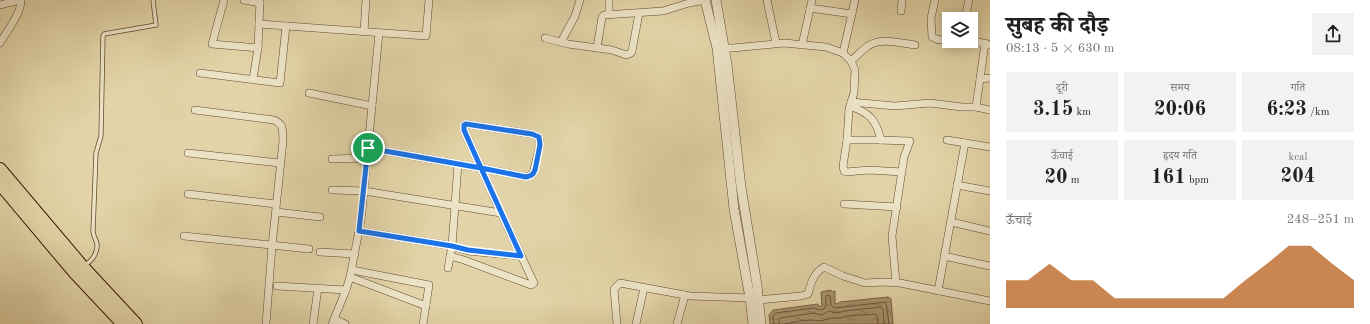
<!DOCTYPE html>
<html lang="hi">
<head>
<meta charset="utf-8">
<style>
	:root { --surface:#fff; --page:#f2f2f2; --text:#202124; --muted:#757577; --accent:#b45309 }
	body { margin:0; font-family:"Old Standard TT","Noto Serif Devanagari",serif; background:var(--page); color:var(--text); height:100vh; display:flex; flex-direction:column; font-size:15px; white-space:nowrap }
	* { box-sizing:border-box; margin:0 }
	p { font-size:13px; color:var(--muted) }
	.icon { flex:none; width:22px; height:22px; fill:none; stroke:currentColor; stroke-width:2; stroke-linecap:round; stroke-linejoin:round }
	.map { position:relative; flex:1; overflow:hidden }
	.sheet { display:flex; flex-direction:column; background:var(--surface); width:380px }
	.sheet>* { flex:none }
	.fabs { position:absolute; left:942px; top:12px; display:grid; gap:8px }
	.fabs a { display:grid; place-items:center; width:36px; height:36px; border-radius:0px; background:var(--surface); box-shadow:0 2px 10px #0003; font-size:20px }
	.pin { position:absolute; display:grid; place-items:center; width:34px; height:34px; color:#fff; margin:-17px; border:2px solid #fff; border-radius:50%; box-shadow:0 1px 4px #0007 }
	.round { display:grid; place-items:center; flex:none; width:42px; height:42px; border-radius:0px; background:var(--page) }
	.headline { display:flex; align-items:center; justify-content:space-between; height:68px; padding:0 16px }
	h1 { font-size:22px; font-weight:800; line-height:30px }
	.figures { display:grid; grid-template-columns:repeat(3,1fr); gap:6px; height:68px; padding:4px 16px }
	.figures div { display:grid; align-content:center; border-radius:0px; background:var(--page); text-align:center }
	.figures b { font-size:20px; font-weight:800 }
	.figures small { font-size:11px; font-weight:400 }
	.figures p { font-size:11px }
	.chart { height:112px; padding:8px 16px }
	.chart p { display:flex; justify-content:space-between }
	.chart svg { width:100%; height:72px; margin-top:4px; fill:var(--accent); opacity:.7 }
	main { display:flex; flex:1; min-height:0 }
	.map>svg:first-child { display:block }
	.water { fill:url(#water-ripples); stroke:#7a6346 }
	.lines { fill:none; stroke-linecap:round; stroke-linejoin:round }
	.shore { stroke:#6f563b; stroke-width:1 }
	.service-casing { stroke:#61482e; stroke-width:5 }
	.minor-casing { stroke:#61482e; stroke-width:8 }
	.tertiary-casing { stroke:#61482e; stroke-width:10 }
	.primary-casing { stroke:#361905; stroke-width:14 }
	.service { stroke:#ece3c6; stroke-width:3.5 }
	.minor { stroke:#ece3c6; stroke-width:7 }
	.tertiary { stroke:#ece3c6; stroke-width:9 }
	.primary { stroke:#e2d4a8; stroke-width:12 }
	.route-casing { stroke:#fff; stroke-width:8 }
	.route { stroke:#1a73e8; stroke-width:5 }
</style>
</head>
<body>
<main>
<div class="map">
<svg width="990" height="324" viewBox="0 0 990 324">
	<defs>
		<pattern id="water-ripples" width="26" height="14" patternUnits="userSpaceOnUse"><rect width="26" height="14" fill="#a89471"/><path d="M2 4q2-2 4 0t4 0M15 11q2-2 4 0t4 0" fill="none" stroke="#8a785b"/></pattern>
	</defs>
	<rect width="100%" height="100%" fill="#e2d4a8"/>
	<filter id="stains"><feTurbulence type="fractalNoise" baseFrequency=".005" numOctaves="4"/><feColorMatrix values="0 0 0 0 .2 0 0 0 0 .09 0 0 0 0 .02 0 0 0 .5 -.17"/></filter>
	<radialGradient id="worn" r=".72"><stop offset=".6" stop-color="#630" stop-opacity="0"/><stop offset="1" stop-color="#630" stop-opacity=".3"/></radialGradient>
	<polygon class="water" points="831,290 832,292 835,291 835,304 839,303 840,302 888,297 891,299 893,324 770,324 769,315 773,310 818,304 818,306 822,306 821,292"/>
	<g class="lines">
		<g class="shore">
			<polyline points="774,324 773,316 776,313 814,308 819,310 824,309 826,306 826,296 828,295 830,296 831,305 835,308 886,302 889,324"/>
			<polyline points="779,324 779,319 780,318 813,313 822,315 829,311 836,313 845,311 881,307 883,309 884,324"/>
			<polyline points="785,324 799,321 812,320 821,321 831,318 840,318 847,316 875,314 877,315 878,324"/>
		</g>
		<g class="service-casing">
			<path id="service" d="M84,265C92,262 98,252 97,244C96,239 93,236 93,231L96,153L101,136L103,36L104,34L156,25L153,0"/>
		</g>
		<g class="minor-casing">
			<g id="minor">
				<polyline points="224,0 212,44 258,48"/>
				<polyline points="244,0 260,3"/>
				<polyline points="609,0 609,14"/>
				<polyline points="767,0 776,43"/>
				<polyline points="935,0 931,18 932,37 939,40 949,39"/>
				<polyline points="0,5 20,0"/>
				<polyline points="810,8 852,14"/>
				<polyline points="901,11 902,0"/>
				<polyline points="965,19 969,0"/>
				<polyline points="259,24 426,36 429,0"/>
				<polyline points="364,32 366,0"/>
				<polyline points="545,38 568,44 612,50 626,55 631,53 632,51 639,13"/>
				<polyline points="971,40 990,45"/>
				<polyline points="561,42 575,16 580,0"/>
				<path d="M0,43C7,31 21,14 21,0"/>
				<polyline points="985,43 980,79 990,78"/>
				<polyline points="802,45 812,0"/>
				<polyline points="597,48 602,17 604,15 663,11 689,3 705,0"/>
				<polyline points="725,48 733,48 784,43 826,47 843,53 851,61 855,70 854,93 849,109 847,140 878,140 910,141 904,157 892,236 896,283"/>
				<polyline points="843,53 855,0"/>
				<path d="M851,61C857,56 862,50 868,46C880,37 901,43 915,45"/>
				<polyline points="200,73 280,83 286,26"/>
				<polyline points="253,79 258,48 260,0"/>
				<polyline points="980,79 976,107 990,110"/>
				<polyline points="309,93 372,106"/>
				<polyline points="851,102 895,106 930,103 962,107 976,107"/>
				<path d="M850,106C869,113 876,119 881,140"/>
				<path d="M195,110L274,120C285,125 282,131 283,141L272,246L266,324"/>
				<polygon points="466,124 532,134 539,137 540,145 533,174 526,177 481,168 464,130 464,125"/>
				<polyline points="847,140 843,166 844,171 846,172 869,170 902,172"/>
				<polyline points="947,140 990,147"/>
				<polyline points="188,153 280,163"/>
				<polyline points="332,159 367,158"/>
				<polyline points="458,164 481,168 501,213"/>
				<polyline points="957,185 990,191"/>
				<polyline points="332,190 364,191 501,213 534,283 531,285 464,260 450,256"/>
				<polyline points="188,194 276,204"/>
				<polyline points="844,204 897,207"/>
				<polyline points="276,212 320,217"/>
				<polyline points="951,222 990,231"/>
				<polyline points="359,231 452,246 458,164 368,148"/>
				<polyline points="184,236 309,249"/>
				<polyline points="320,252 355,254"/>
				<polyline points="944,256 990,266"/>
				<polyline points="448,268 452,246 468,251 521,256"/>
				<polyline points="352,270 429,285 423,324"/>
				<polyline points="350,277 426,306"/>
				<polyline points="277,286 346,290"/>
				<polyline points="938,291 965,143"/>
				<path d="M758,300L801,296L808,294C811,282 814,273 824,267L843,276L865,283L884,282L900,283L990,301"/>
				<polyline points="334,319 345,324"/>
				<polyline points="313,324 318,288"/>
				<polyline points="332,324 346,290 350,277 361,220 379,33"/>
				<polyline points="617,324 614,289 620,283 690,296 750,298"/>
				<polyline points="636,324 644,288"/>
				<polyline points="677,324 685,295"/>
			</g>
		</g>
		<g class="tertiary-casing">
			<g id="tertiary">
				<polyline points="705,0 717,48 734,209 750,298 753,324"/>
				<polyline points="716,0 727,64 741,187 757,285 761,324"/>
			</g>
		</g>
		<g class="primary-casing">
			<g id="primary">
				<polyline points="0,169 82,266 136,324"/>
				<polyline points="0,184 75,273 123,324"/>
			</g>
		</g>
		<use href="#service" class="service"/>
		<use href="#minor" class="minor"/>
		<use href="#tertiary" class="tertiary"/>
		<use href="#primary" class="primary"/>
	</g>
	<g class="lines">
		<g class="route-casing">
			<path id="route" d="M368,148L359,231L452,246L468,250L521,256L481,168L526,177C531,176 533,175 535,170L540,145L539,137L532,134L466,124L464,125V130L481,168L368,148"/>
		</g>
		<use href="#route" class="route"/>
	</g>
	<rect width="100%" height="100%" filter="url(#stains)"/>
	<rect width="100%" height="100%" fill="url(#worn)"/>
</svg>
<div class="fabs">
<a><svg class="icon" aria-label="layers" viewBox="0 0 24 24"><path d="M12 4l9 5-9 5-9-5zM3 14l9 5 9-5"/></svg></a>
</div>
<div class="pin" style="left:368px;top:148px;background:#1e9e55"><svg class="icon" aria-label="arrive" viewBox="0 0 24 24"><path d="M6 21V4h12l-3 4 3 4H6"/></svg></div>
</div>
<section class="sheet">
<div class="headline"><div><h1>सुबह की दौड़</h1><p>08:13 · 5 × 630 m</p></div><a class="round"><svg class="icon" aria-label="share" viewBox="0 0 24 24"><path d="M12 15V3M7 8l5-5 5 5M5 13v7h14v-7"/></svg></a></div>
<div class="figures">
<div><p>दूरी</p><b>3.15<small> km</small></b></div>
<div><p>समय</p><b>20:06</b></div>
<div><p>गति</p><b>6:23<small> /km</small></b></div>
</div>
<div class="figures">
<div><p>ऊँचाई</p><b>20<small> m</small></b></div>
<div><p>हृदय गति</p><b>161<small> bpm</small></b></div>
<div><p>kcal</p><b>204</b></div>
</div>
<div class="chart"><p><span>ऊँचाई</span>248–251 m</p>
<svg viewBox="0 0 160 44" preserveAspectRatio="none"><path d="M0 44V27L10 27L20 17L30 27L40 27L50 38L60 38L70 38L80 38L90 38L100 38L110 27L120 17L130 6L140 6L150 17L160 27V44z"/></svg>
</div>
</section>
</main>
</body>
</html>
